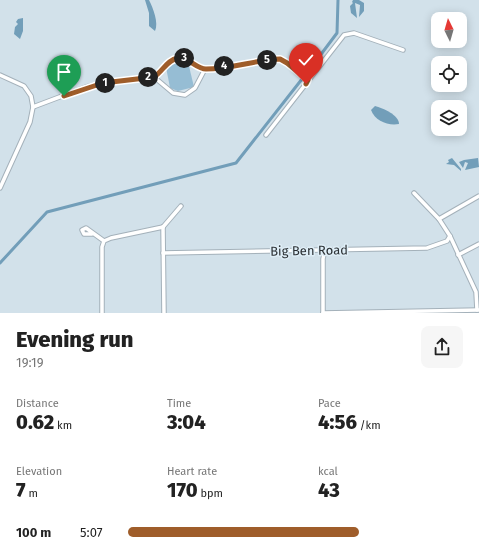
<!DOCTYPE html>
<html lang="en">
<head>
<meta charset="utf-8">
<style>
	:root { --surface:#fff; --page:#f6f6f6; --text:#222; --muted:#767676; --accent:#9f5d2a }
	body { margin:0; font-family:"Fira Sans",sans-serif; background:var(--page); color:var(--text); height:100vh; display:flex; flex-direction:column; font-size:15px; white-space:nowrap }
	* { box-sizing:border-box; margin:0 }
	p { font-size:13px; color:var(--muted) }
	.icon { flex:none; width:22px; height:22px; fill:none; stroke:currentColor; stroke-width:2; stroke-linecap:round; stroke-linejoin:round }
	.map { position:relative; height:313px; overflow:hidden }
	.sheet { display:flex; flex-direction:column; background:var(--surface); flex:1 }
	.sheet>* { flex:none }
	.needle { width:26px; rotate:355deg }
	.controls { position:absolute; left:431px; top:12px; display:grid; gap:8px }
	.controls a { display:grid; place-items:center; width:36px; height:36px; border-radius:8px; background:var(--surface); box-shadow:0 2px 10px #0003; font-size:20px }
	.pin { position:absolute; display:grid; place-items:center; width:34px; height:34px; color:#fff; margin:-41px -17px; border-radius:50% 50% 50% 0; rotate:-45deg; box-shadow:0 0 4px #0007 }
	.pin .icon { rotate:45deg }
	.km { position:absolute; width:20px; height:20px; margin:-10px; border-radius:50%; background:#222; color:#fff; font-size:11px; line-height:20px; text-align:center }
	.round { display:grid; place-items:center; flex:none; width:42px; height:42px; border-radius:8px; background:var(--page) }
	.summary { display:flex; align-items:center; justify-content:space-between; height:68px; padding:0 16px }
	h1 { font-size:22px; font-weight:800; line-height:30px }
	.metrics { display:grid; grid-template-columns:repeat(3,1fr); gap:6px; height:68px; padding:4px 16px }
	.metrics div { display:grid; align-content:center }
	.metrics b { font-size:20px; font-weight:800 }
	.metrics small { font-size:11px; font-weight:400 }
	.metrics p { font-size:11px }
	ul { padding:0 16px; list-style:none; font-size:13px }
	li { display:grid; grid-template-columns:64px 48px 1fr; align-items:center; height:30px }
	li i { height:10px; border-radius:5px; background:var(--accent) }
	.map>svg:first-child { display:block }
	.green { fill:#96bdd4 }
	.water { fill:#729eb9 }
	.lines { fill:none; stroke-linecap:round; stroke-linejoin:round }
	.stream { stroke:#729eb9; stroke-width:1 }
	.canal { stroke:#729eb9; stroke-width:3 }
	.street-casing { stroke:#a4b1ba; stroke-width:5.5 }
	.street { stroke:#fff; stroke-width:3.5 }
	.route-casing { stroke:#fff; stroke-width:8 }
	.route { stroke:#9f5d2a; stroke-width:5 }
	.labels { text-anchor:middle; stroke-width:3; stroke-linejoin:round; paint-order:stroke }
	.street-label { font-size:13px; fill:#2c3135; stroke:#dfeef7 }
</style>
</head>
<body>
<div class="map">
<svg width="479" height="313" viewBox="0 0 479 313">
	<rect width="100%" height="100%" fill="#d2e1ea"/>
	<polygon class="green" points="180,62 188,62 194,87 178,91 170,88 166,67"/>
	<g class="water">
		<path d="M145,0H149C153,8 159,23 155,31L149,26V13Z"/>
		<polygon points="353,0 359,0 364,3 364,11 359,17 360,5 355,3 357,18 351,13 350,6 353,3 352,2"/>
		<polygon points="23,18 23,31 20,39 14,34 15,27 18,24 16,22 18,19"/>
		<path d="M375,106C383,108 399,115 399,124C388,126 375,121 371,110Z"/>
		<polygon points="452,158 461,169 461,171 454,165 446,164 449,162 448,160"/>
		<polygon points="478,158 479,167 465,170 468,163 465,162 463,168 459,162 464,160"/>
	</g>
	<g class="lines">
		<g class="stream">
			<polyline points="306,74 307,73"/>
			<polyline points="302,79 303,78"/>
		</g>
		<g class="canal">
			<polyline points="307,73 337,33 338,0"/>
			<polyline points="0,263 47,212 236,163 302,79"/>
		</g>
		<g class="street-casing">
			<g id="street">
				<polyline points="0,75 24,86 31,96 33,107 30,122 0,188"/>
				<polyline points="154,77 173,93 185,95 195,88 205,69"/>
				<polyline points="33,107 86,87 103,83 154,77 169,62 177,58 186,59 205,69 280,59 309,80"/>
				<polyline points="266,135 344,35 354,33 403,50"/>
				<polyline points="414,193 439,219 450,236 476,292 477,310"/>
				<polyline points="439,219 479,196"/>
				<polyline points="163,227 164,313"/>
				<polyline points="163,227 181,206"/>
				<polyline points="92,234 84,234 82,230 86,228 104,241"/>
				<polyline points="163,253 427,248 447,241 450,236"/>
				<polyline points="458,255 479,244"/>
				<polyline points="102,313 102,247 104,241 111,238 163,227"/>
				<polyline points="323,313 479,310"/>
				<polyline points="323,313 323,259 325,249"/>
			</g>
		</g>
		<use href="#street" class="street"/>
	</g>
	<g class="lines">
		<g class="route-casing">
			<path id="route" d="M64,96L103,83L154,77C163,71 167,60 178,58C189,57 196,69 206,69C231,69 255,60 280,59L287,63L308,80L306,84"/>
		</g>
		<use href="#route" class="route"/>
	</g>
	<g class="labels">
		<g class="street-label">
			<text transform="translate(309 250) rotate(-1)" y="5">Big Ben Road</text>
		</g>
	</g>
</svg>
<div class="controls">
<a><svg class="needle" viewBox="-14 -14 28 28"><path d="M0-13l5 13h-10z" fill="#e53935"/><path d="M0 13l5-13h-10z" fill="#767676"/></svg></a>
<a><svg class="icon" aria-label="locate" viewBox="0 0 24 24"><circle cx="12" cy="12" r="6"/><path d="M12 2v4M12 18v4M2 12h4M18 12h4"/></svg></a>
<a><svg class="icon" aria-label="layers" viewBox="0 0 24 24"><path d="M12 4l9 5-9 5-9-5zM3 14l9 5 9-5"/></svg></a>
</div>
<div class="pin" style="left:64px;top:96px;background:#1e9e55"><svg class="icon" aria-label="arrive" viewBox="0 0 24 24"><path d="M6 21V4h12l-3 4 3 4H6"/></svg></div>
<div class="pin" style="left:306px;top:84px;background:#d93025"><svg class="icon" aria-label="check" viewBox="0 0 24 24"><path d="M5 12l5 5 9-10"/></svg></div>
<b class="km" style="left:105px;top:83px">1</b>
<b class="km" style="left:148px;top:77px">2</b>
<b class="km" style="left:184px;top:58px">3</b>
<b class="km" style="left:224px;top:66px">4</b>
<b class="km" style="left:267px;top:60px">5</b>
</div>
<section class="sheet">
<div class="summary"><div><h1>Evening run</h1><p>19:19</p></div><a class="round"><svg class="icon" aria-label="share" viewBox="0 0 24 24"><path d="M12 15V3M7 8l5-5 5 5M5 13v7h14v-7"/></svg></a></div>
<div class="metrics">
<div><p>Distance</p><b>0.62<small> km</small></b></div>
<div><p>Time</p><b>3:04</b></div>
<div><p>Pace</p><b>4:56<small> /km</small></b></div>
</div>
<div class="metrics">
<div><p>Elevation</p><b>7<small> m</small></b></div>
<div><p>Heart rate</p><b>170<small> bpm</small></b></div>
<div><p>kcal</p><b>43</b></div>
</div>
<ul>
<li><b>100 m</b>5:07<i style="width:69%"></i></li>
</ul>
</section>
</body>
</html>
